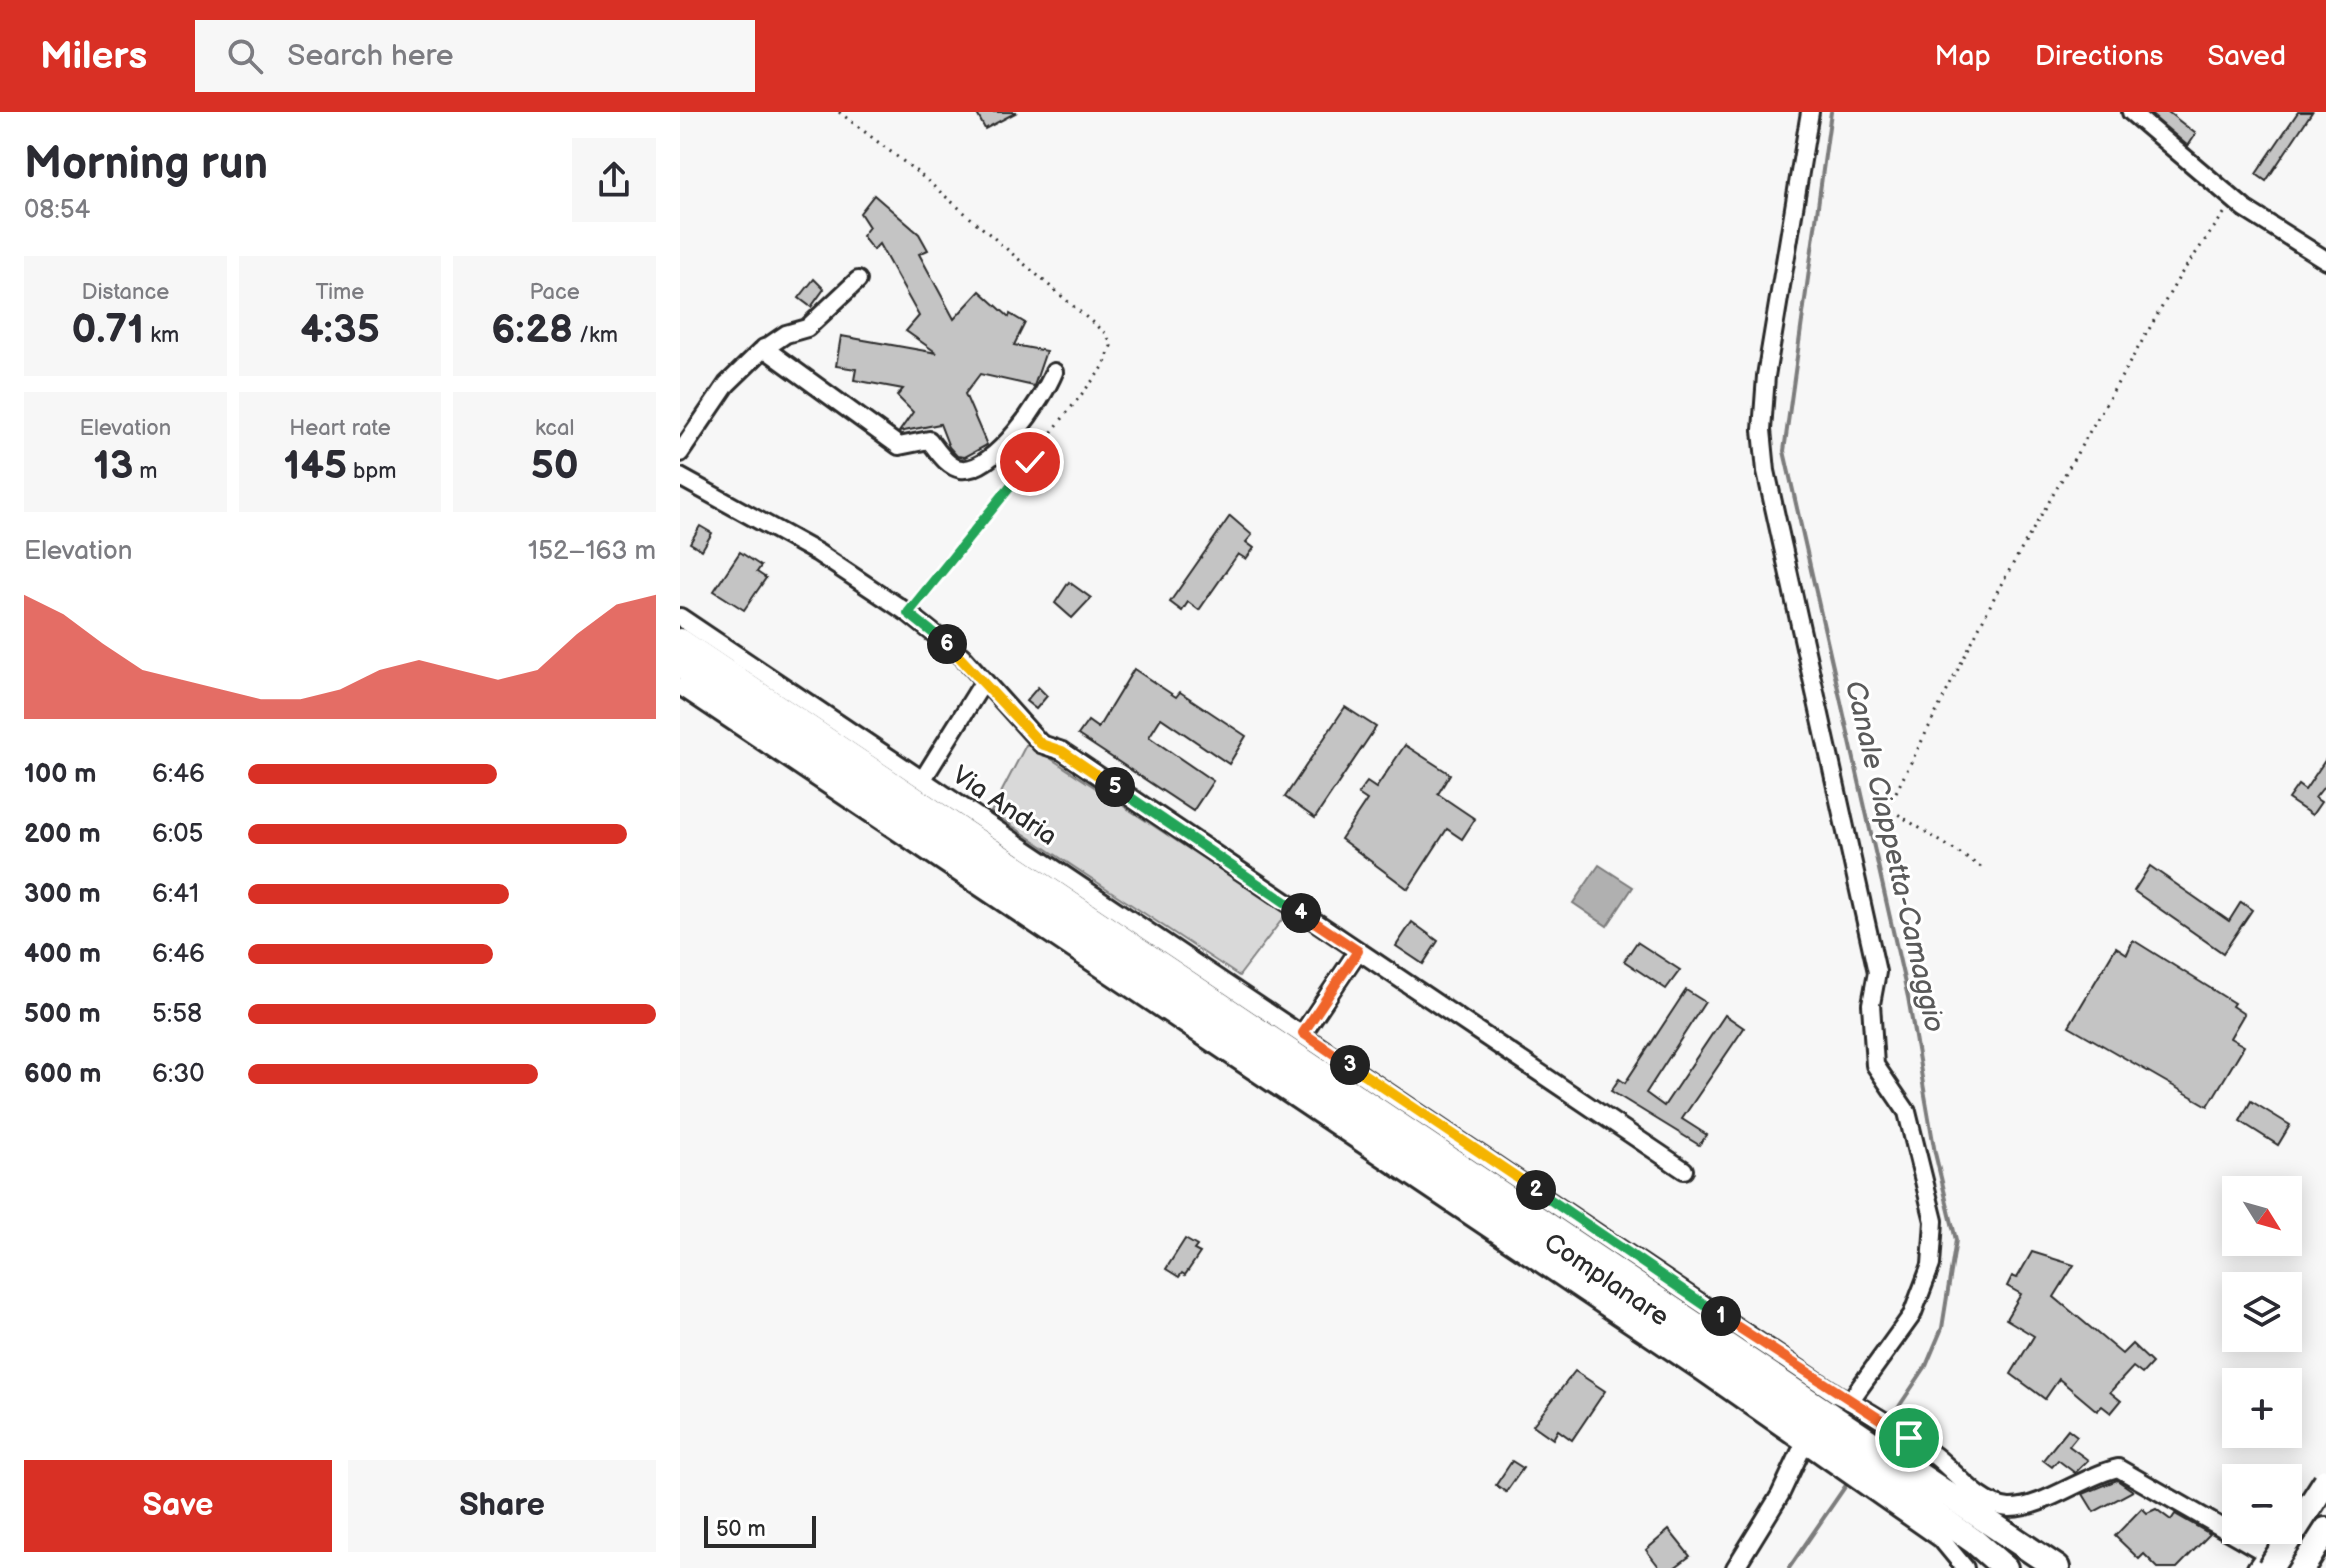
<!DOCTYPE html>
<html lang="en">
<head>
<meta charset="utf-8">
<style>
	:root { --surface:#fff; --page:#f7f7f7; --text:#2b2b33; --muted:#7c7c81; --accent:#d93025 }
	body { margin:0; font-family:"Balsamiq Sans",sans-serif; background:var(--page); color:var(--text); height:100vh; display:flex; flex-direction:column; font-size:30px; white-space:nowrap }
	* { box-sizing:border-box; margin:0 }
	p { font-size:26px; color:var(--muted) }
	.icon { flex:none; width:44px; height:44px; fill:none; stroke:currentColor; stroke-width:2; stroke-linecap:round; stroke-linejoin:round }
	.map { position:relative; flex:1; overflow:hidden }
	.panel { display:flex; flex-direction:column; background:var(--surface); width:680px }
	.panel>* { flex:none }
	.needle { width:52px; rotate:127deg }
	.buttons { position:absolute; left:1542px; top:1064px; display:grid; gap:16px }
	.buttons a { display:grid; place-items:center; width:80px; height:80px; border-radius:0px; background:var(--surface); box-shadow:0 4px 20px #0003; font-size:40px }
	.scale { position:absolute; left:24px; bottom:20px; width:112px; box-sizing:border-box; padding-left:8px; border:4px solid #2b2b2b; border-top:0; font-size:22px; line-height:28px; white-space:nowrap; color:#2b2b2b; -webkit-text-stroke:6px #fff; paint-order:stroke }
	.pin { position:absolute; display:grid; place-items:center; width:68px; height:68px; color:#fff; margin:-34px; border:4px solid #fff; border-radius:50%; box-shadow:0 2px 8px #0007 }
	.km { position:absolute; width:40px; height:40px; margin:-20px; border-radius:50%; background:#222; color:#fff; font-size:22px; line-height:40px; text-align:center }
	.round { display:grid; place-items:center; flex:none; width:84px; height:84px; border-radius:0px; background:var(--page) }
	.overview { display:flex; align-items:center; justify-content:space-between; height:136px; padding:0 24px }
	h1 { font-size:44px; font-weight:700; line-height:60px }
	.metrics { display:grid; grid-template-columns:repeat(3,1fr); gap:12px; height:136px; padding:8px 24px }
	.metrics div { display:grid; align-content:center; border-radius:0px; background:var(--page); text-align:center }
	.metrics b { font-size:40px; font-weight:700 }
	.metrics small { font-size:22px; font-weight:400 }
	.metrics p { font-size:22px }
	.chart { height:224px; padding:16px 24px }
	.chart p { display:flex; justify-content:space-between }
	.chart svg { width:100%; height:144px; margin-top:8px; fill:var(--accent); opacity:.7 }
	.primary-button { display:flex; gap:16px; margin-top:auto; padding:16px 24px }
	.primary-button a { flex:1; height:92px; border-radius:0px; background:var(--accent); color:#fff; font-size:32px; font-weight:700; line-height:92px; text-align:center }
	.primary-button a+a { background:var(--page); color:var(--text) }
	ul { padding:0 24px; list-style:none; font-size:26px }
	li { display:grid; grid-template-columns:128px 96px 1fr; align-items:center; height:60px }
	li i { height:20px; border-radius:10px; background:var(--accent) }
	header { display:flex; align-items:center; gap:48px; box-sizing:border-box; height:112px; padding:0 40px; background:var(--accent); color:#fff }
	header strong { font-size:38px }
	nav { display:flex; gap:44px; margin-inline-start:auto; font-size:28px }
	.search { width:560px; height:72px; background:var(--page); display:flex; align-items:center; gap:20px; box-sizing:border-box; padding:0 28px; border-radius:0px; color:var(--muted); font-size:30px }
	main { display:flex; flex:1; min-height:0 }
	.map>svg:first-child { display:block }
	.green { fill:#d9d9d9; stroke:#828282; stroke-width:2 }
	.water { fill:#b0b0b0; stroke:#7b7b7b; stroke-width:2 }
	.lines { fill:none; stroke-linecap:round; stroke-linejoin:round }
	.stream { stroke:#7b7b7b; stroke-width:4 }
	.building { fill:#c4c4c4; stroke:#2b2b2b; stroke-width:2 }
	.minor-casing { stroke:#2b2b2b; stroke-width:22 }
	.highway-casing { stroke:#2b2b2b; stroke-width:30 }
	.path { stroke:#2b2b2b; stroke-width:3; stroke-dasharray:2 6; stroke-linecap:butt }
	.minor { stroke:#fff; stroke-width:16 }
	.highway { stroke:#fff; stroke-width:24 }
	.highway-bridge-casing { stroke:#2b2b2b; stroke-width:30; stroke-linecap:butt }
	.highway-bridge { stroke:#fff; stroke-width:24 }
	.split-1-casing { stroke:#fff; stroke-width:16 }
	.split-2-casing { stroke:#fff; stroke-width:16 }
	.split-3-casing { stroke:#fff; stroke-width:16 }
	.split-4-casing { stroke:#fff; stroke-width:16 }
	.split-5-casing { stroke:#fff; stroke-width:16 }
	.split-6-casing { stroke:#fff; stroke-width:16 }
	.split-7-casing { stroke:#fff; stroke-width:16 }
	.split-1 { stroke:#f0652b; stroke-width:10 }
	.split-2 { stroke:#22a559; stroke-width:10 }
	.split-3 { stroke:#f5b400; stroke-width:10 }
	.split-4 { stroke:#f0652b; stroke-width:10 }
	.split-5 { stroke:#22a559; stroke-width:10 }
	.split-6 { stroke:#f5b400; stroke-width:10 }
	.split-7 { stroke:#22a559; stroke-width:10 }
	.labels { text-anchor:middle; stroke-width:6; stroke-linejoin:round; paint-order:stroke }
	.street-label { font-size:26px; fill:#2b2b2b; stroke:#fff }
	.water-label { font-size:28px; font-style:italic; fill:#5a5a5a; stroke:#fff }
</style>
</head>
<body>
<header>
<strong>Milers</strong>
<div class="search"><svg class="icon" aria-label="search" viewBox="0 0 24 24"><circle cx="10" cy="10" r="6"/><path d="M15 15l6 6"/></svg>Search here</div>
<nav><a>Map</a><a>Directions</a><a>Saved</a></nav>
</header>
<main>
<section class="panel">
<div class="overview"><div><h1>Morning run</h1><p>08:54</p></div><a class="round"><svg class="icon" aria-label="share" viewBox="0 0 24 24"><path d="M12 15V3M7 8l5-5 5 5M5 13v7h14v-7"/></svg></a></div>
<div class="metrics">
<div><p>Distance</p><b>0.71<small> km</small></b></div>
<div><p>Time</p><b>4:35</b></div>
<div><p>Pace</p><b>6:28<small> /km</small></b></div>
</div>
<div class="metrics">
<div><p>Elevation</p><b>13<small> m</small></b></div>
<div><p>Heart rate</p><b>145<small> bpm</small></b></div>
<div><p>kcal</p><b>50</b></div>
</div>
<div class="chart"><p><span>Elevation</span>152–163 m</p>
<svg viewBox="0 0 160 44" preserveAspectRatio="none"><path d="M0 44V6L10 12L20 21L30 29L40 32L50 35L60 38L70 38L80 35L90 29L100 26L110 29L120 32L130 29L140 18L150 9L160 6V44z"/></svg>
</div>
<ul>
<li><b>100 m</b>6:46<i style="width:61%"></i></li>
<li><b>200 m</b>6:05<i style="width:93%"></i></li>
<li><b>300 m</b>6:41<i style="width:64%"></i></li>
<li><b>400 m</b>6:46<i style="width:60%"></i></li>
<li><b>500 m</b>5:58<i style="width:100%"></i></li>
<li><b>600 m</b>6:30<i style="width:71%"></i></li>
</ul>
<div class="primary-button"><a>Save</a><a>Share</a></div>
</section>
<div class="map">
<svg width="1646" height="1456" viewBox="0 0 1646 1456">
	<rect width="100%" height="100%" fill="#f7f7f7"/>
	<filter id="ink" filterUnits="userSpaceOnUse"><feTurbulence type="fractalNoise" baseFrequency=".0125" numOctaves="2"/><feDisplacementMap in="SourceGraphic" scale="16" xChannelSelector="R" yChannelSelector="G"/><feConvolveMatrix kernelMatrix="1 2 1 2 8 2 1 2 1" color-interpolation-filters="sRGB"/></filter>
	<g filter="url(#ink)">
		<polygon class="green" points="347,631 607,801 559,864 311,700"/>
		<polygon class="water" points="919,753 953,775 927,814 893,791"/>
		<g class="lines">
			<g class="stream">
				<polyline points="1151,0 1104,339 1228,885 1255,1041 1276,1128 1262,1216 1246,1254 1210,1308"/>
				<polyline points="1109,1456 1169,1369"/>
			</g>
		</g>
		<g class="building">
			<polygon points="296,0 337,0 305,17"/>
			<polygon points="1468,0 1488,0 1516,22 1508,34"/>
			<polygon points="1618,0 1632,0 1586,69 1576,62"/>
			<polygon points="194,83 239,122 248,138 239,142 274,207 300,179 329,205 330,202 345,211 334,233 366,239 354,274 300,262 285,282 307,333 285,345 277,344 269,335 260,312 219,320 233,300 217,284 223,277 174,268 176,257 156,254 161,224 257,241 226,219 239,204 199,132 193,138 182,124 189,115 180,101"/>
			<polygon points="134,167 144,177 131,195 119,186"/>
			<polygon points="550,404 572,423 566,430 574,436 566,447 558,442 519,498 508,490 502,499 490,490"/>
			<polygon points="20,414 32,421 22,438 10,431"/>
			<polygon points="60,440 81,454 77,460 86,466 64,498 34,479"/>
			<polygon points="389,470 411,486 392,506 375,491"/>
			<polygon points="454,557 496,585 500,580 566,624 549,652 481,606 469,625 533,669 513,699 398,623 408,609 418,616"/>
			<polygon points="358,575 367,584 356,597 346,589"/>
			<polygon points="665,595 696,615 635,706 605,685"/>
			<polygon points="725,633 770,662 758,682 795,707 782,727 767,717 728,777 661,727 687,688 678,682 687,670 696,676"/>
			<polygon points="1646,647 1646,672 1635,686 1641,690 1632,703 1608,687 1618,673 1625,678"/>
			<polygon points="1470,754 1549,809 1561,790 1572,798 1543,841 1454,779"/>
			<polygon points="732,810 758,829 743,852 716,834"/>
			<polygon points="1453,828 1554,891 1552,894 1564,902 1550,926 1564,934 1528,994 1389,914 1436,835 1447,842"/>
			<polygon points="957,830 1000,858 986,877 944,849"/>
			<polygon points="1006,878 1025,890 966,981 984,994 1045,903 1064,916 1002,1007 1027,1023 1019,1033 931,979 939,967 945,971"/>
			<polygon points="1571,989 1610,1013 1598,1033 1560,1009"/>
			<polygon points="505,1127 517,1134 514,1138 520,1141 505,1163 502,1161 499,1165 486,1157"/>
			<polygon points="1352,1140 1394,1153 1374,1185 1442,1242 1452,1232 1472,1251 1462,1262 1453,1255 1430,1280 1441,1289 1431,1301 1422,1294 1417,1299 1379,1267 1365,1287 1331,1262 1354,1224 1326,1207 1341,1182 1327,1174 1332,1164 1337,1166"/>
			<polygon points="895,1259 925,1279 892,1328 878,1318 873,1327 853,1313"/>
			<polygon points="1388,1317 1397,1324 1389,1334 1408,1348 1395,1361 1378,1348 1372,1355 1363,1348"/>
			<polygon points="832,1349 843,1356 826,1380 816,1373"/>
			<polygon points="1437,1368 1453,1379 1414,1400 1403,1382"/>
			<polygon points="1462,1396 1467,1401 1476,1397 1491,1408 1495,1402 1530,1422 1497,1456 1478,1456 1464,1442 1459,1447 1435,1424"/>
			<polygon points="989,1418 1010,1444 994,1456 980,1456 966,1438"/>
		</g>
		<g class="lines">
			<g class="minor-casing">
				<g id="minor">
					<polyline points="1130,0 1086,264 1082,318 1086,359 1197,860 1191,892 1195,953 1227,1000 1254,1109 1251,1153 1232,1203 1170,1289"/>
					<polyline points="1451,0 1565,97 1646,148"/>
					<path d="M84,236L219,334L249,328C257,338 267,355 281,357C314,361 363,287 374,260"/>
					<polyline points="0,341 47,272 81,239 106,222 127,216 178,168"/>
					<polyline points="0,365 138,441 228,501 282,544 361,632 382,639 1004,1058"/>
					<path d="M0,505L1156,1282C1190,1299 1224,1321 1255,1344C1276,1360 1300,1394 1329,1396C1362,1397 1405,1363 1438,1356L1612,1456"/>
					<polyline points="0,574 1022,1260 1261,1427 1285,1456"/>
					<polyline points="243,667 304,569"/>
					<polyline points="623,921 678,839"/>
					<polyline points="1055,1456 1100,1383 1124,1332"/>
					<polyline points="1576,1456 1588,1439"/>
				</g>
			</g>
			<g class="highway-casing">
				<g id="highway">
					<polyline points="0,529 1377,1456"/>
					<polyline points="0,552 1057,1263 1295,1430 1325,1456"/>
					<polyline points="1622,1456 1646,1418"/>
				</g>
			</g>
			<g class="path">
				<polyline points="159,0 237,60 427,223 431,234 424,254 238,489"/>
				<polyline points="1301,755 1208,696 1319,476 1501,162 1545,100"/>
			</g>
			<use href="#minor" class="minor"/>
			<use href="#highway" class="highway"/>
			<g class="highway-bridge-casing">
				<polyline id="highway-bridge" points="1590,1456 1646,1369"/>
			</g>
			<use href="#highway-bridge" class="highway-bridge"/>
		</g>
	</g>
	<g class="lines" filter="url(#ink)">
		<g class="split-1-casing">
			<polyline id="split-1" points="1041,1204 1229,1326"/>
		</g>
		<g class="split-2-casing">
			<polyline id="split-2" points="856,1078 1041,1204"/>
		</g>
		<g class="split-3-casing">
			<polyline id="split-3" points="670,953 856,1078"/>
		</g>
		<g class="split-4-casing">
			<polyline id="split-4" points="621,801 678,839 623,921 670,953"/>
		</g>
		<g class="split-5-casing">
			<polyline id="split-5" points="435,675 621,801"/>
		</g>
		<g class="split-6-casing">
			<polyline id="split-6" points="267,532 361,632 382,639 435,675"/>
		</g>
		<g class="split-7-casing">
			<polyline id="split-7" points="267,532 228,501 350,350"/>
		</g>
		<use href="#split-1" class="split-1"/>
		<use href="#split-2" class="split-2"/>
		<use href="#split-3" class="split-3"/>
		<use href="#split-4" class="split-4"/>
		<use href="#split-5" class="split-5"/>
		<use href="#split-6" class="split-6"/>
		<use href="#split-7" class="split-7"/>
	</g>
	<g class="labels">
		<g class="street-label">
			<text transform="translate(325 693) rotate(34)" y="9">Via Andria</text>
			<text transform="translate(927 1167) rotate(34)" y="9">Complanare</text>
		</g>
		<g class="water-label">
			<text transform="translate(1216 744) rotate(77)" y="10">Canale Ciappetta-Camaggio</text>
		</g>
	</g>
</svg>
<div class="buttons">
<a><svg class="needle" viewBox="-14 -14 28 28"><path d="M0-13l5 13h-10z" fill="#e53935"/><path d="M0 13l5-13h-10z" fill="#7c7c81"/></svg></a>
<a><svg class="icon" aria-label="layers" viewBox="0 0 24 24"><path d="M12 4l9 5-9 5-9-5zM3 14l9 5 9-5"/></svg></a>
<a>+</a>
<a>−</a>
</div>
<div class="scale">50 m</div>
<div class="pin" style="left:1229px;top:1326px;background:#1e9e55"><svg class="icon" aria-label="arrive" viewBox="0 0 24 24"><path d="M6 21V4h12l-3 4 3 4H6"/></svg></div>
<div class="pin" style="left:350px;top:350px;background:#d93025"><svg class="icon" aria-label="check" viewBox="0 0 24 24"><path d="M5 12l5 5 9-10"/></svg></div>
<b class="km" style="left:1041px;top:1204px">1</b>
<b class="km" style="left:856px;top:1078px">2</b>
<b class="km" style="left:670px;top:953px">3</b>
<b class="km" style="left:621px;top:801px">4</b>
<b class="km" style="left:435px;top:675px">5</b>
<b class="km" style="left:267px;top:532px">6</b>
</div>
</main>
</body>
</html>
